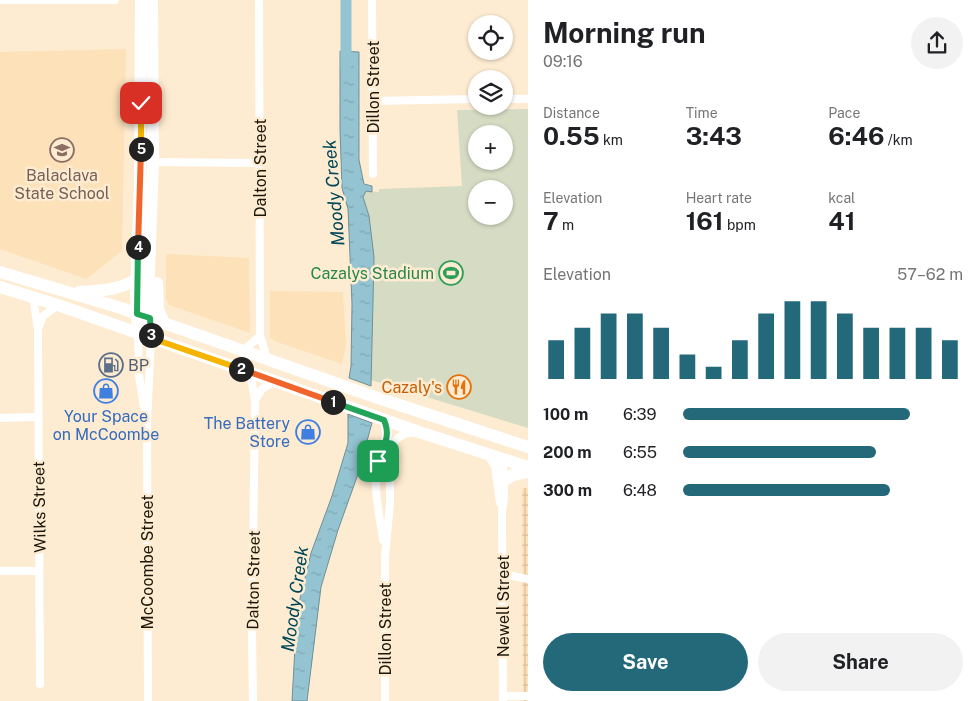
<!DOCTYPE html>
<html lang="en">
<head>
<meta charset="utf-8">
<style>
	:root { --surface:#fff; --page:#f2f2f2; --text:#202124; --muted:#757577; --accent:#24697a }
	body { margin:0; font-family:"Public Sans",sans-serif; background:var(--page); color:var(--text); height:100vh; display:flex; flex-direction:column; font-size:19px; white-space:nowrap }
	* { box-sizing:border-box; margin:0 }
	p { font-size:16px; color:var(--muted) }
	.icon { flex:none; width:28px; height:28px; fill:none; stroke:currentColor; stroke-width:2; stroke-linecap:round; stroke-linejoin:round }
	.map { position:relative; flex:1; overflow:hidden }
	.details { display:flex; flex-direction:column; background:var(--surface); width:450px }
	.details>* { flex:none }
	.buttons { position:absolute; left:468px; top:15px; display:grid; gap:10px }
	.buttons a { display:grid; place-items:center; width:45px; height:45px; border-radius:50%; background:var(--surface); box-shadow:0 1px 4px #0004; font-size:25px }
	.pin { position:absolute; display:grid; place-items:center; width:42px; height:42px; color:#fff; margin:-21px; border-radius:10px; box-shadow:0 2px 8px #0006 }
	.km { position:absolute; width:25px; height:25px; margin:-12px; border-radius:50%; background:#222; color:#fff; font-size:14px; line-height:25px; text-align:center }
	.round { display:grid; place-items:center; flex:none; width:52px; height:52px; border-radius:26px; background:var(--page) }
	.overview { display:flex; align-items:center; justify-content:space-between; height:85px; padding:0 15px }
	h1 { font-size:28px; font-weight:700; line-height:38px }
	.figures { display:grid; grid-template-columns:repeat(3,1fr); gap:8px; height:85px; padding:5px 15px }
	.figures div { display:grid; align-content:center }
	.figures b { font-size:25px; font-weight:700 }
	.figures small { font-size:14px; font-weight:400 }
	.figures p { font-size:14px }
	.chart { height:140px; padding:10px 15px }
	.chart p { display:flex; justify-content:space-between }
	.chart svg { width:100%; height:90px; margin-top:5px; stroke:var(--accent); stroke-width:6 }
	.primary-button { display:flex; gap:10px; margin-top:auto; padding:10px 15px }
	.primary-button a { flex:1; height:58px; border-radius:30px; background:var(--accent); color:#fff; font-size:20px; font-weight:700; line-height:58px; text-align:center }
	.primary-button a+a { background:var(--page); color:var(--text) }
	ul { padding:0 15px; list-style:none; font-size:16px }
	li { display:grid; grid-template-columns:80px 60px 1fr; align-items:center; height:38px }
	li i { height:12px; border-radius:6px; background:var(--accent) }
	main { display:flex; flex:1; min-height:0 }
	.map>svg:first-child { display:block }
	.built { fill:#fce1b9 }
	.industrial { fill:url(#industrial-grid) }
	.grass { fill:#d5dcc3; fill-rule:evenodd }
	.water { fill:url(#water-ripples); stroke:#708f96 }
	.lines { fill:none; stroke-linecap:round; stroke-linejoin:round }
	.river { stroke:#94c3d2; stroke-width:11 }
	.minor { stroke:#fff; stroke-width:8 }
	.primary { stroke:#fff; stroke-width:12 }
	.split-1-casing { stroke:#fff; stroke-width:10 }
	.split-2-casing { stroke:#fff; stroke-width:10 }
	.split-3-casing { stroke:#fff; stroke-width:10 }
	.split-4-casing { stroke:#fff; stroke-width:10 }
	.split-5-casing { stroke:#fff; stroke-width:10 }
	.split-6-casing { stroke:#fff; stroke-width:10 }
	.split-1 { stroke:#22a559; stroke-width:6 }
	.split-2 { stroke:#f0652b; stroke-width:6 }
	.split-3 { stroke:#f5b400; stroke-width:6 }
	.split-4 { stroke:#22a559; stroke-width:6 }
	.split-5 { stroke:#f0652b; stroke-width:6 }
	.split-6 { stroke:#f5b400; stroke-width:6 }
	.labels { text-anchor:middle; stroke-width:5; stroke-linejoin:round; paint-order:stroke }
	.street-label { font-size:16px; fill:#1c1509; stroke:#feecd2 }
	.education-label { font-size:16px; fill:#785e54; stroke:#feecd2 }
	.leisure-label { font-size:16px; fill:#27864d; stroke:#feecd2; text-anchor:end }
	.service-label { font-size:16px; fill:#4e5e75; stroke:#feecd2; text-anchor:start }
	.food-label { font-size:16px; fill:#c56008; stroke:#feecd2; text-anchor:end }
	.shop-label { font-size:16px; fill:#366cbe; stroke:#feecd2 }
	.water-label { font-size:18px; font-style:italic; fill:#004757; stroke:#feecd2 }
</style>
</head>
<body>
<main>
<div class="map">
<svg width="528" height="701" viewBox="0 0 528 701">
	<defs>
		<pattern id="industrial-grid" width="8" height="8" patternUnits="userSpaceOnUse" patternTransform="scale(1.25)"><rect width="8" height="8" fill="#fce1b9"/><path d="M0 4h8M4 0v8" fill="none" stroke="#d7c09e"/></pattern>
		<pattern id="water-ripples" width="26" height="14" patternUnits="userSpaceOnUse" patternTransform="scale(1.25)"><rect width="26" height="14" fill="#94c3d2"/><path d="M2 4q2-2 4 0t4 0M15 11q2-2 4 0t4 0" fill="none" stroke="#7fa7b3"/></pattern>
	</defs>
	<rect width="100%" height="100%" fill="#feecd2"/>
	<g class="built">
		<polygon points="126,49 122,251 86,279 0,249 0,52"/>
		<polygon points="166,254 249,258 250,333 169,305 166,299"/>
		<polygon points="270,291 343,292 346,343 342,364 274,341 270,337"/>
	</g>
	<polygon class="industrial" points="522,488 528,488 528,701 523,701"/>
	<path class="grass" d="M528,109V428L371,380L374,257L363,197L366,191L379,192V189L462,186L457,110ZM476,134H504V161H476ZM476,189H504V216H476Z"/>
	<g class="water">
		<polygon points="340,51 359,52 359,160 364,184 372,186 372,192 366,191 363,197 369,216 374,257 371,386 349,378 351,366 352,304 348,209 342,188 340,130"/>
		<polygon points="348,414 372,423 357,477 338,530 321,587 307,701 292,701 297,611 311,553 332,496 348,443"/>
	</g>
	<g class="lines">
		<polyline class="river" points="346,66 346,0"/>
		<g class="minor">
			<polyline points="2,0 115,0"/>
			<polyline points="259,0 260,336 267,358"/>
			<polyline points="372,0 373,174"/>
			<polyline points="504,99 528,99"/>
			<polyline points="373,101 476,99"/>
			<polyline points="153,162 260,163"/>
			<polyline points="33,297 38,330 40,684"/>
			<polyline points="39,327 43,316 58,305"/>
			<polyline points="138,334 139,375 146,419"/>
			<polyline points="244,350 260,336"/>
			<polyline points="250,372 255,400 252,632 253,701"/>
			<polyline points="255,400 262,389 275,381"/>
			<polyline points="0,418 37,417"/>
			<polyline points="488,455 495,466 500,503"/>
			<polyline points="503,460 504,497 502,512 503,701"/>
			<path d="M383,540C380,517 372,484 378,461C383,444 393,439 384,420"/>
			<polyline points="0,571 39,571"/>
			<polyline points="502,574 528,579"/>
			<polyline points="503,696 528,696"/>
			<polyline points="148,701 147,423 151,338"/>
			<polyline points="385,701 385,557 390,503 390,451 393,443 397,439 404,434 415,432"/>
		</g>
		<g class="primary">
			<polyline points="0,272 121,308 381,399 528,447"/>
			<polyline points="157,283 158,309 164,323"/>
			<polyline points="0,287 58,305 419,432 528,467"/>
			<path d="M79,292C100,291 119,290 137,279"/>
			<polyline points="150,325 148,300 153,162 152,0"/>
			<polyline points="138,334 136,292 140,187 141,0"/>
			<polyline points="503,481 513,475 528,472"/>
		</g>
	</g>
	<g class="lines">
		<g class="split-1-casing">
			<path id="split-1" d="M333,402L384,420C391,436 384,445 378,461"/>
		</g>
		<g class="split-2-casing">
			<polyline id="split-2" points="241,369 333,402"/>
		</g>
		<g class="split-3-casing">
			<polyline id="split-3" points="151,335 151,338 241,369"/>
		</g>
		<g class="split-4-casing">
			<polyline id="split-4" points="138,247 137,314 150,318 151,335"/>
		</g>
		<g class="split-5-casing">
			<polyline id="split-5" points="138,247 141,149"/>
		</g>
		<g class="split-6-casing">
			<polyline id="split-6" points="141,149 141,103"/>
		</g>
		<use href="#split-1" class="split-1"/>
		<use href="#split-2" class="split-2"/>
		<use href="#split-3" class="split-3"/>
		<use href="#split-4" class="split-4"/>
		<use href="#split-5" class="split-5"/>
		<use href="#split-6" class="split-6"/>
	</g>
	<defs>
		<g id="school-ring" transform="scale(1.25)"><circle r="9.5" fill="#feecd2" stroke="#8d6e63" stroke-width="1.5"/><path d="M0-5L7-2L0 1L-7-2ZM-4 1L0 2.5L4 1V4Q0 6-4 4Z" fill="#8d6e63"/></g>
		<g id="stadium-ring" transform="scale(1.25)"><circle r="9.5" fill="#feecd2" stroke="#2e9e5b" stroke-width="1.5"/><path d="M0-5a6.5 5 0 1 0 0 10a6.5 5 0 1 0 0-10ZM-3.5-1.8h7v3.6h-7Z" fill="#2e9e5b"/></g>
		<g id="fuel-ring" transform="scale(1.25)"><circle r="9.5" fill="#feecd2" stroke="#5c6f8a" stroke-width="1.5"/><path d="M-5.5-6h7V0h2V4h1.3V-2.5L3-4.5l.8-.8L6-3V5H2.5V1h-1V6h-7ZM-4.2-4.7v3.2H.2V-4.7Z" fill="#5c6f8a"/></g>
		<g id="restaurant-ring" transform="scale(1.25)"><circle r="9.5" fill="#feecd2" stroke="#e8710a" stroke-width="1.5"/><path d="M-5-6h1v4h1v-4h1v4h1v-4h1v5L-1.5 .5V6h-2V.5L-5-1ZM5-6V6H3V1.5H1.5Q1.5-4 5-6Z" fill="#e8710a"/></g>
		<g id="shop-ring" transform="scale(1.25)"><circle r="9.5" fill="#feecd2" stroke="#3f7fe0" stroke-width="1.5"/><path d="M-5-2.5h2.3a2.7 3.5 0 0 1 5.4 0H5L5.5 6h-11ZM-1.5-2.5h3a1.5 2.3 0 0 0-3 0Z" fill="#3f7fe0"/></g>
	</defs>
	<g fill-rule="evenodd">
		<use href="#school-ring" x="62" y="150"/>
		<use href="#stadium-ring" x="451" y="273"/>
		<use href="#fuel-ring" x="111" y="365"/>
		<use href="#restaurant-ring" x="459" y="387"/>
		<use href="#shop-ring" x="106" y="391"/>
		<use href="#shop-ring" x="308" y="432"/>
	</g>
	<g class="labels">
		<g class="street-label">
			<text transform="translate(373 87) rotate(-90)" y="6">Dillon Street</text>
			<text transform="translate(260 168) rotate(-90)" y="6">Dalton Street</text>
			<text transform="translate(39 507) rotate(-91)" y="6">Wilks Street</text>
			<text transform="translate(147 562) rotate(-90)" y="6">McCoombe Street</text>
			<text transform="translate(253 580) rotate(-89)" y="6">Dalton Street</text>
			<text transform="translate(503 606) rotate(-90)" y="6">Newell Street</text>
			<text transform="translate(385 629) rotate(-90)" y="6">Dillon Street</text>
		</g>
		<g class="education-label">
			<text x="62" y="181">Balaclava<tspan x="62" dy="18">State School</tspan></text>
		</g>
		<g class="leisure-label">
			<text x="434" y="279">Cazalys Stadium</text>
		</g>
		<g class="service-label">
			<text x="128" y="371">BP</text>
		</g>
		<g class="food-label">
			<text x="442" y="393">Cazaly's</text>
		</g>
		<g class="shop-label">
			<text x="106" y="422">Your Space<tspan x="106" dy="18">on McCoombe</tspan></text>
			<text x="290" y="429" text-anchor="end">The Battery<tspan x="290" dy="18">Store</tspan></text>
		</g>
		<g class="water-label">
			<text transform="translate(334 193) rotate(-95)" y="6">Moody Creek</text>
			<text transform="translate(295 599) rotate(-82)" y="6">Moody Creek</text>
		</g>
	</g>
</svg>
<div class="buttons">
<a><svg class="icon" aria-label="locate" viewBox="0 0 24 24"><circle cx="12" cy="12" r="6"/><path d="M12 2v4M12 18v4M2 12h4M18 12h4"/></svg></a>
<a><svg class="icon" aria-label="layers" viewBox="0 0 24 24"><path d="M12 4l9 5-9 5-9-5zM3 14l9 5 9-5"/></svg></a>
<a>+</a>
<a>−</a>
</div>
<div class="pin" style="left:378px;top:461px;background:#1e9e55"><svg class="icon" aria-label="arrive" viewBox="0 0 24 24"><path d="M6 21V4h12l-3 4 3 4H6"/></svg></div>
<div class="pin" style="left:141px;top:103px;background:#d93025"><svg class="icon" aria-label="check" viewBox="0 0 24 24"><path d="M5 12l5 5 9-10"/></svg></div>
<b class="km" style="left:333px;top:402px">1</b>
<b class="km" style="left:241px;top:369px">2</b>
<b class="km" style="left:151px;top:335px">3</b>
<b class="km" style="left:138px;top:247px">4</b>
<b class="km" style="left:141px;top:149px">5</b>
</div>
<section class="details">
<div class="overview"><div><h1>Morning run</h1><p>09:16</p></div><a class="round"><svg class="icon" aria-label="share" viewBox="0 0 24 24"><path d="M12 15V3M7 8l5-5 5 5M5 13v7h14v-7"/></svg></a></div>
<div class="figures">
<div><p>Distance</p><b>0.55<small> km</small></b></div>
<div><p>Time</p><b>3:43</b></div>
<div><p>Pace</p><b>6:46<small> /km</small></b></div>
</div>
<div class="figures">
<div><p>Elevation</p><b>7<small> m</small></b></div>
<div><p>Heart rate</p><b>161<small> bpm</small></b></div>
<div><p>kcal</p><b>41</b></div>
</div>
<div class="chart"><p><span>Elevation</span>57–62 m</p>
<svg viewBox="0 0 160 44" preserveAspectRatio="none"><path d="M5 44V25M15 44V19M25 44V12M35 44V12M45 44V19M55 44V32M65 44V38M75 44V25M85 44V12M95 44V6M105 44V6M115 44V12M125 44V19M135 44V19M145 44V19M155 44V25"/></svg>
</div>
<ul>
<li><b>100 m</b>6:39<i style="width:81%"></i></li>
<li><b>200 m</b>6:55<i style="width:69%"></i></li>
<li><b>300 m</b>6:48<i style="width:74%"></i></li>
</ul>
<div class="primary-button"><a>Save</a><a>Share</a></div>
</section>
</main>
</body>
</html>
